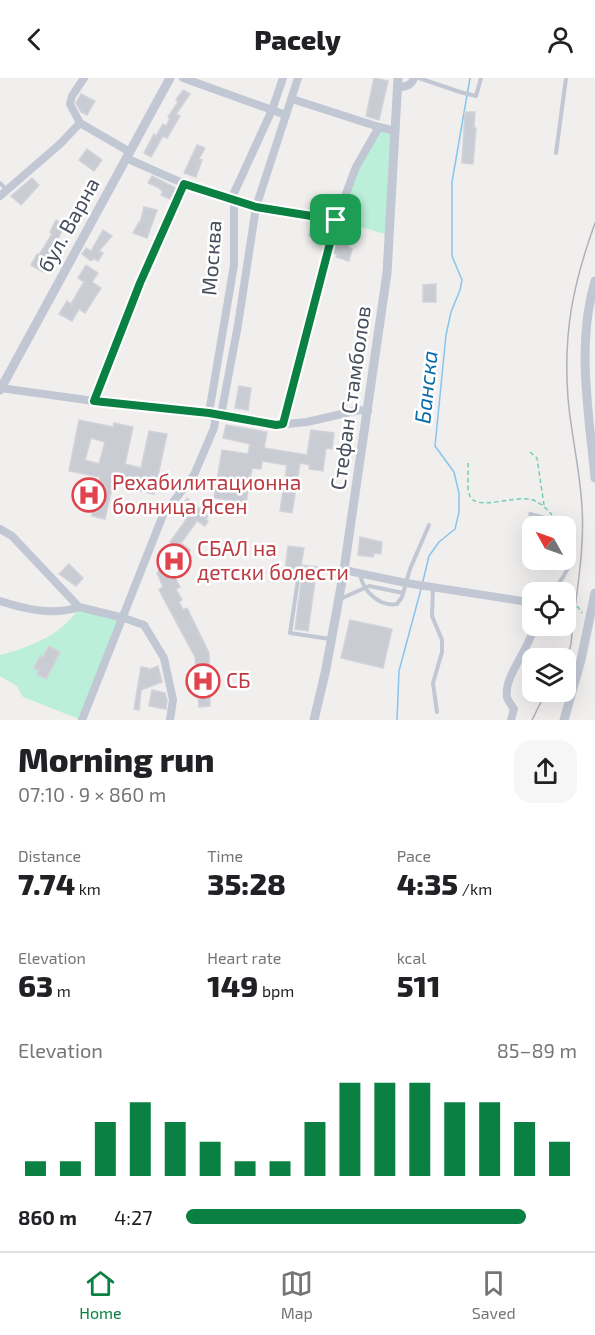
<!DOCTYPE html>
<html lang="en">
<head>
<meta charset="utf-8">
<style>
	:root { --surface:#fff; --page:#f6f6f6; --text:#202124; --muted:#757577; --line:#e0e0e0; --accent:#0b8043 }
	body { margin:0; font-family:"Exo 2",sans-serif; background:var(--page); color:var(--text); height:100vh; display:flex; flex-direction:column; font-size:22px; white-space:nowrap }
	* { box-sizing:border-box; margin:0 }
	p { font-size:20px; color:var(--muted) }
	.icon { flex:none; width:33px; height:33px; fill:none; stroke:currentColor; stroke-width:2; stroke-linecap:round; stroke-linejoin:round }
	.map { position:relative; height:642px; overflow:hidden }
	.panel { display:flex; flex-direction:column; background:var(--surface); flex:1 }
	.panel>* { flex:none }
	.needle { width:39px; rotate:310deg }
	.fabs { position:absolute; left:522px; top:438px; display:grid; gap:12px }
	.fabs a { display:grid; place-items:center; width:54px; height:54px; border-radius:12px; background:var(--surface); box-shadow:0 6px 24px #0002; font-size:30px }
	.pin { position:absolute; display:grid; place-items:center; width:51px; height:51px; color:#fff; margin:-26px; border-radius:12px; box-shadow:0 3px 9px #0006 }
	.round { display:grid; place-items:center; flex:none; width:63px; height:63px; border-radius:18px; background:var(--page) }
	.headline { display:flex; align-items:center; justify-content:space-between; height:102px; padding:0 18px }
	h1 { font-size:33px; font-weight:800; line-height:45px }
	.stats { display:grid; grid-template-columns:repeat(3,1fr); gap:9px; height:102px; padding:6px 18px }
	.stats div { display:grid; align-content:center }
	.stats b { font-size:30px; font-weight:800 }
	.stats small { font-size:16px; font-weight:400 }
	.stats p { font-size:16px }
	.chart { height:168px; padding:12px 18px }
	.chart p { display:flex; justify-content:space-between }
	.chart svg { width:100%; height:108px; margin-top:6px; stroke:var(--accent); stroke-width:6 }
	ul { padding:0 18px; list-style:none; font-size:20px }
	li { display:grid; grid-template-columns:96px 72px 1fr; align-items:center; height:45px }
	li i { height:15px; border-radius:8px; background:var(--accent) }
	header { display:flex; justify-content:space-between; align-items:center; height:78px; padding:0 18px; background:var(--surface); font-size:27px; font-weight:800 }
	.dock { display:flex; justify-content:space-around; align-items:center; height:84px; border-top:2px solid var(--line); background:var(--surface); font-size:16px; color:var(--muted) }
	.dock a { display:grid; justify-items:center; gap:3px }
	.dock .selected { color:var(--accent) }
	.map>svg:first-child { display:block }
	.green { fill:#bbefd9 }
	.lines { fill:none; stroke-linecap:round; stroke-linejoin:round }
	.stream { stroke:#87c5ed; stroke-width:1.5 }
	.building { fill:#caccd4; stroke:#d2d2da; stroke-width:1.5; fill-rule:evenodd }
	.path { stroke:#72ceb2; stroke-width:1.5; stroke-dasharray:4.5 3; stroke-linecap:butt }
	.service { stroke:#c1c7d3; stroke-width:4 }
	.minor { stroke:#c1c7d3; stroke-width:8 }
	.tertiary { stroke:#c1c7d3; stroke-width:9 }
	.rail { stroke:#b0b1b8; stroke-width:1.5 }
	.route-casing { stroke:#fff; stroke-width:12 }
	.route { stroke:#0b8043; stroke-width:8 }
	.labels { text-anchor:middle; stroke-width:5; stroke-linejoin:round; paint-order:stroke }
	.street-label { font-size:21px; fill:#464d5b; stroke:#fff }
	.health-label { font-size:21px; fill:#be3a42; stroke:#fff; text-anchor:start }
	.water-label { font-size:22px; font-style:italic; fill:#0a6baa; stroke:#fff }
</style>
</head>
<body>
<header><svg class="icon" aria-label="back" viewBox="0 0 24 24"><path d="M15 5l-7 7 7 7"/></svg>Pacely<svg class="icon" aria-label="person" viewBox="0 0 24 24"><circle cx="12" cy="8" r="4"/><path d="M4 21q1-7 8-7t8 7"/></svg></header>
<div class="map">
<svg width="595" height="642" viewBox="0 0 595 642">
	<rect width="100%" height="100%" fill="#f1eeee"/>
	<g class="green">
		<polygon points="379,49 395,53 389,157 336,142 356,89"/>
		<path d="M78,532L121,541L79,641L23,619L17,608L0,598V577C28,570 61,557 78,532Z"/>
	</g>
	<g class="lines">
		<g class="stream">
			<polyline points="423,503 429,478 439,464 455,451 459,434 459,415 454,394 435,368 446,257 451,234 460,212 462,202 452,178 452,104 470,0"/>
			<polyline points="397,642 399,593 421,511"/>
		</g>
	</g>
	<g class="building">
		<polygon points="374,0 388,3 379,42 366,38"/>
		<polygon points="183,12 190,16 176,36 180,38 167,60 163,58 151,79 144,75 154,56 156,58 163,46 166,48 170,40 168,39 178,24 176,22"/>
		<polygon points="81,16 95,23 87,37 81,34 76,25"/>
		<polygon points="465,34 475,34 474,50 476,50 473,86 462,85"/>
		<polygon points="197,67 205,70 199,81 202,82 196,99 184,95"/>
		<polygon points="87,71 102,82 94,93 79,82"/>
		<polygon points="152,98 176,110 170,121 161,117 163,114 159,110 148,105"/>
		<polygon points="32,100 39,107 21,127 11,118"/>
		<polygon points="144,129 157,132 147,160 133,155 139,144 140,145"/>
		<polygon points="56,142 65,147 47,181 50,183 43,194 31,187 37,176 39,177 52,156 50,154"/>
		<polygon points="312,145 325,148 322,161 309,158"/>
		<polygon points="341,151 352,153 348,169 352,171 349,183 336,179 337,176 334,175"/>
		<polygon points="103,152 112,158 99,173 103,175 98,183 93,180 91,183 82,176 86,170 91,173"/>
		<polygon points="86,187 98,195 92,204 101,210 85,235 79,231 72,243 59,236 67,223 71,226 84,204 78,200"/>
		<polygon points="436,206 436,224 423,224 423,207"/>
		<polygon points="239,308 251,310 248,332 235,330"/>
		<path d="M79,342L113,349L114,345L133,349L125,386L141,390L149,353L167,356L154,416L139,413L140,406L114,401L105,441L92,438L100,399L69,393ZM91,360L105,364L99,386L85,382Z"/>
		<polygon points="226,347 267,354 264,370 307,377 311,352 334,355 332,371 326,370 323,393 309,391 310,387 300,385 292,435 280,433 287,387 262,383 261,391 252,390 246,425 214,420 222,372 248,376 250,366 223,360"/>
		<polygon points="187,420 208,438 206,441 208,443 205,448 197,443 181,465 190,472 173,496 180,509 176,511 182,522 179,524 183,532 187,530 209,575 210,628 199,629 195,579 159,512 163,509 157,495 176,469 170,464 186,442 182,440 187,433 182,430 184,427 183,426"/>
		<polygon points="360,459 382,464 381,476 374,475 373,479 358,477"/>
		<polygon points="288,468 304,470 301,487 317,489 308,553 295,551 302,497 285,494"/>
		<polygon points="69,486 83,500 76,508 59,496"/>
		<polygon points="350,542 392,551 383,590 341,580"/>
		<polygon points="49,568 60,574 46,601 37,596 39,592 34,590 40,578 43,579"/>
		<polygon points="158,588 162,604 141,612 139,632 134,631 141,589 148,590 148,592"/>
		<polygon points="152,612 165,615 167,622 166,631 149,628"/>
	</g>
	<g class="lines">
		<g class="path">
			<polyline points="530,374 537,380 544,427"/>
			<path d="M468,385C469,394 466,410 470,418C476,434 517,416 533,422C541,425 547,431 552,437"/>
			<polyline points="566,536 571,528 578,529 582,535"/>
		</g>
		<g class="service">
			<polyline points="419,0 460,14 476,18 481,0"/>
			<polyline points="556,75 566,0"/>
			<polyline points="0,105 6,111"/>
			<polyline points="530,436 559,444 565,448"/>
			<path d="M360,496C363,513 379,529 397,526L402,519L410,491L429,447"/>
			<polyline points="282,498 298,502 290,555 330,561"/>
			<polyline points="433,509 432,538 442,562 442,574 433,605 437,634"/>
			<path d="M551,514C566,499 584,467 566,449"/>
			<polyline points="340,521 369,508 403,515"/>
		</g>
		<g class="minor">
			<polyline points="84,0 72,18 70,26 80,45 130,74"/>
			<polyline points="183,0 286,37"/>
			<path d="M398,9C405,9 411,8 414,0"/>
			<polyline points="292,21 379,49 395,53"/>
			<path d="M126,80C162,96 197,113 235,124C267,134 302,137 336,142"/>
			<polyline points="0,118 60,66 80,45"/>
			<polyline points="0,310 94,323 209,335 276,347 307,344 359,332 368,333"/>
			<polyline points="94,323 140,205 184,106"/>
			<polyline points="209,335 234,187 234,115 272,32 283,0"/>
			<polyline points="221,337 238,247 256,129 298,0"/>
			<polyline points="283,346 336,142 356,89 379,49"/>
			<polyline points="0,451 12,458 79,529 124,540 144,547 164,580 173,622 170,642"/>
			<polyline points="344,492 406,505 522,523 532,529"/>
			<path d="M0,523C25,531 53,538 79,529"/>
			<polyline points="82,642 163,437 194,397 214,350 216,336"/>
			<path d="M511,642L514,631C512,628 508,623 507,619C503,599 531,569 534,548"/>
		</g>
		<g class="tertiary">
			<path d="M595,203C576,267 589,335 595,400"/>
			<polyline points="0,312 170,0"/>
			<polyline points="314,642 326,591 344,492 387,195 398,0"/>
			<polyline points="564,642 581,582 595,515"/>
		</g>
		<g class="rail">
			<path d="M566,583L571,566C575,520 585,475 582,429C580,392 571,356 568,320C563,255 573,206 595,145"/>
			<polyline points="532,642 546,614"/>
		</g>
	</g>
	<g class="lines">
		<g class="route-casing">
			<polygon id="route" points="184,106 256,129 336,142 283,346 276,347 209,335 94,323 140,205"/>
		</g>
		<use href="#route" class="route"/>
	</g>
	<defs>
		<g id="hospital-ring" transform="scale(1.725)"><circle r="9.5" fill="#fff" stroke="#e0444e" stroke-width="1.5"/><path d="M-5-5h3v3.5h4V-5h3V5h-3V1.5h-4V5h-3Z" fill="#e0444e"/></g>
	</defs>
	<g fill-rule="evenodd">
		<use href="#hospital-ring" x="89" y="417"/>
		<use href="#hospital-ring" x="174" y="483"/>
		<use href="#hospital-ring" x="203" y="603"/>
	</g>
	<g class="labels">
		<g class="street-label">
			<text transform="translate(69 147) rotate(-61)" y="7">бул. Варна</text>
			<text transform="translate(212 180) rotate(-86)" y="7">Москва</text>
			<text transform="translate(351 320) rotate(-82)" y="7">Стефан Стамболов</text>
		</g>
		<g class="health-label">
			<text x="112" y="412">Рехабилитационна<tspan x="112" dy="24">болница Ясен</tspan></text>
			<text x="197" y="478">СБАЛ на<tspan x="197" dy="24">детски болести</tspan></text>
			<text x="226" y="610">СБ</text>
		</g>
		<g class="water-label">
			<text transform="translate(426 309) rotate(-84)" y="8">Банска</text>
		</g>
	</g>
</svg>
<div class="fabs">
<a><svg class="needle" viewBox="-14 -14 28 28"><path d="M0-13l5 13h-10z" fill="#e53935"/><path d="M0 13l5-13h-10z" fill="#757577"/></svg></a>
<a><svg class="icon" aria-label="locate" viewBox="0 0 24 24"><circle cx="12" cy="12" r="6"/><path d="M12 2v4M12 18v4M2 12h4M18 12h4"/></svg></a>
<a><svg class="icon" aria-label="layers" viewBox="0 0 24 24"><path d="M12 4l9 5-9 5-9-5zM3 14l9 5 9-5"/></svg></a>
</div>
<div class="pin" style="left:336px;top:142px;background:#1e9e55"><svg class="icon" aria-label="arrive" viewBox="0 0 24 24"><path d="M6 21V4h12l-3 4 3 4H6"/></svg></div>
</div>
<section class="panel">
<div class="headline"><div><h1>Morning run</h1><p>07:10 · 9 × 860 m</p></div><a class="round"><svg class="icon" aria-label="share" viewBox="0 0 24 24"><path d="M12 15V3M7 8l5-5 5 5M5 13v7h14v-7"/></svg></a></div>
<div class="stats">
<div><p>Distance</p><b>7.74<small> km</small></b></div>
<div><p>Time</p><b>35:28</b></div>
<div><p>Pace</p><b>4:35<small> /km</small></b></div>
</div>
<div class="stats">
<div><p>Elevation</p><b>63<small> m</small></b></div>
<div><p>Heart rate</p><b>149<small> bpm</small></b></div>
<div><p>kcal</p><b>511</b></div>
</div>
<div class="chart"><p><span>Elevation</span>85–89 m</p>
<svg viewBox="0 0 160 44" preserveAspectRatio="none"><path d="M5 44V38M15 44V38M25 44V22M35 44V14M45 44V22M55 44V30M65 44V38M75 44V38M85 44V22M95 44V6M105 44V6M115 44V6M125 44V14M135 44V14M145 44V22M155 44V30"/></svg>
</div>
<ul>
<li><b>860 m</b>4:27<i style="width:87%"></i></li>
</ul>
</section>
<nav class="dock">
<a class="selected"><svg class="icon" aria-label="home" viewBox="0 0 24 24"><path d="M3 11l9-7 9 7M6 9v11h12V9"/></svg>Home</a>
<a><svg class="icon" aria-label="map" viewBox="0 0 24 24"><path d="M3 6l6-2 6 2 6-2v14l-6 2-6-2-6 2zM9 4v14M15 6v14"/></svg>Map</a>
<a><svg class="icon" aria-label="saved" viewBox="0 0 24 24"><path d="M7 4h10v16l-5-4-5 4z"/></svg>Saved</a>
</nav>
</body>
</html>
